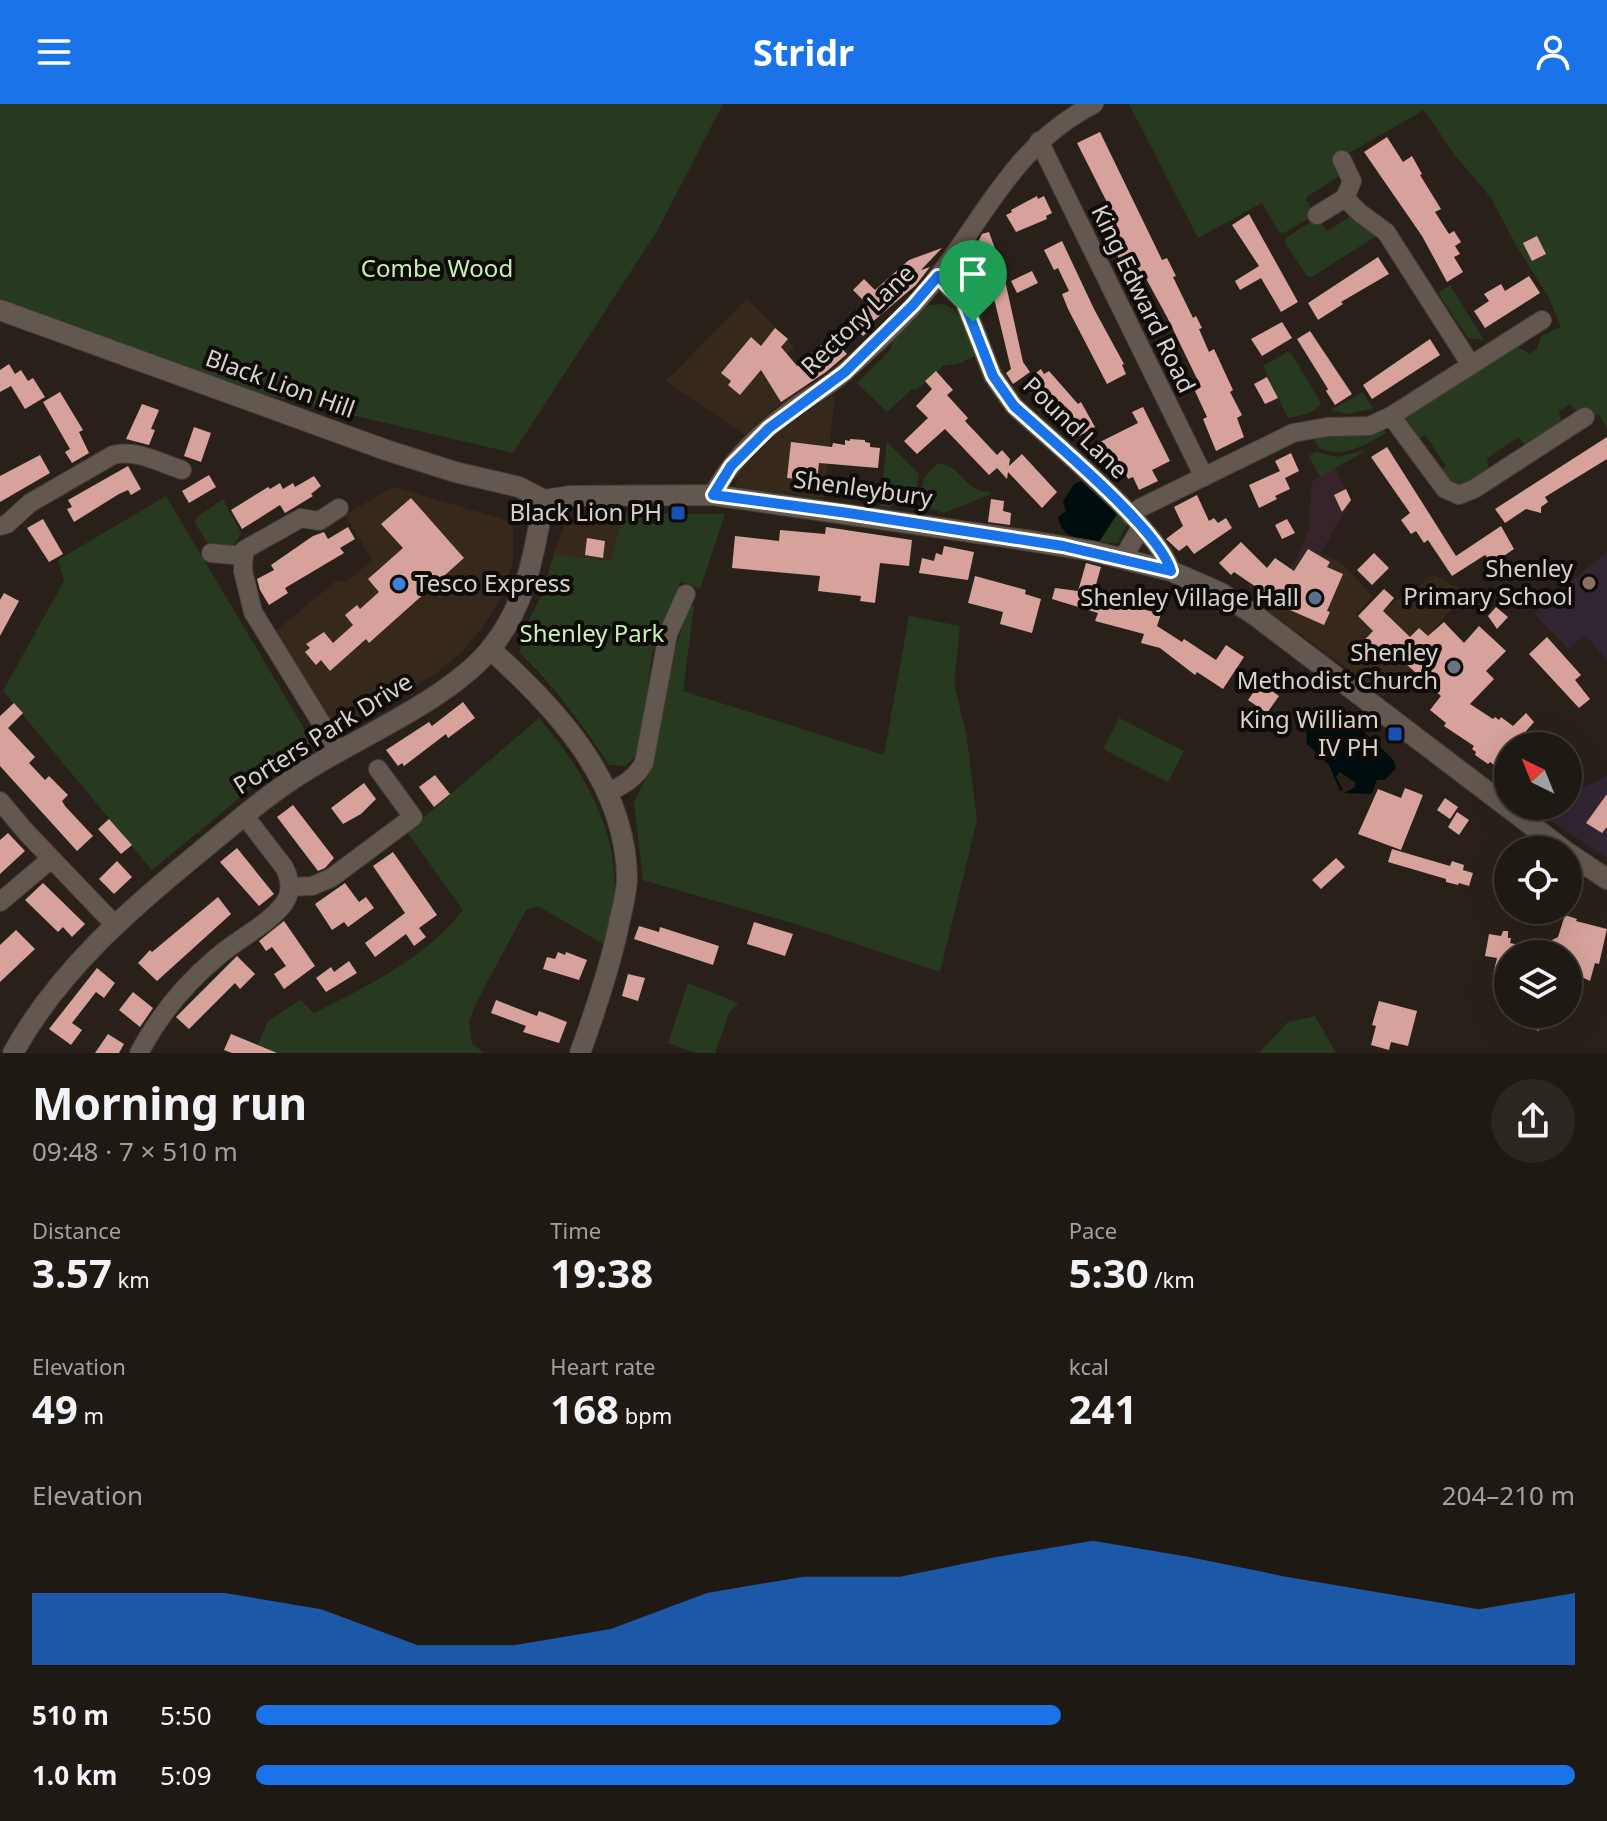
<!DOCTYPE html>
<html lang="en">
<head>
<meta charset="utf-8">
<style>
	:root { --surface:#1f1913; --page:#2c2621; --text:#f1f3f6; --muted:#a1a0a0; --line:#3c3833; --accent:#1a73e8 }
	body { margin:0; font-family:"Noto Sans",sans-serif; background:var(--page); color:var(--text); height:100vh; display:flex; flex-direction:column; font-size:30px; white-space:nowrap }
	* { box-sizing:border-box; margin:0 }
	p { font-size:26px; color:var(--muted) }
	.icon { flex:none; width:44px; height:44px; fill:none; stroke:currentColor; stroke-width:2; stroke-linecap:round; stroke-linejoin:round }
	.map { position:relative; height:949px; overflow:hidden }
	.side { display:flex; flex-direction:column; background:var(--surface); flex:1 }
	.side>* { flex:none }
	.needle { width:52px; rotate:317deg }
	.buttons { position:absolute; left:1494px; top:628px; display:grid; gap:16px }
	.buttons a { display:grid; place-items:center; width:88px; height:88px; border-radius:50%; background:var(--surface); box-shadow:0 8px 32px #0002,0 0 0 2px var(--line); font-size:40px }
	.pin { position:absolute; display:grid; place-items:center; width:68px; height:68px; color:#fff; margin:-82px -34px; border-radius:50% 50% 50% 0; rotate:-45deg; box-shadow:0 0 8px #0007 }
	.pin .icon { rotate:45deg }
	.round { display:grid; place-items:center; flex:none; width:84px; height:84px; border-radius:42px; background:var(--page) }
	.headline { display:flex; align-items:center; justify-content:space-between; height:136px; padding:0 32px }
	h1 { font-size:44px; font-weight:700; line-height:60px }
	.metrics { display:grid; grid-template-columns:repeat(3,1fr); gap:12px; height:136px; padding:8px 32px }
	.metrics div { display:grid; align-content:center }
	.metrics b { font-size:40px; font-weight:700 }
	.metrics small { font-size:22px; font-weight:400 }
	.metrics p { font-size:22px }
	.chart { height:224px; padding:16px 32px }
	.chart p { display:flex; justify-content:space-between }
	.chart svg { width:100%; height:144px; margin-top:8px; fill:var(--accent); opacity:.7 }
	ul { padding:0 32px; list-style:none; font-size:26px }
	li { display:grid; grid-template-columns:128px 96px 1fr; align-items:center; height:60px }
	li i { height:20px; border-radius:10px; background:var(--accent) }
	header { display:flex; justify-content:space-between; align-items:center; height:104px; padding:0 32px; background:var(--accent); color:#fff; font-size:36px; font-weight:700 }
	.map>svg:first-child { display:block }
	.built { fill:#36291c }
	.industrial { fill:#362429 }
	.education { fill:#322532 }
	.green { fill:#273a20 }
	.water { fill:#000d0e }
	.building { fill:#d6a29b }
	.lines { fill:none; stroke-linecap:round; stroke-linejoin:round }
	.minor-casing { stroke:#453e39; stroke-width:20 }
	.tertiary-casing { stroke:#453e39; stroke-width:22 }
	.secondary-casing { stroke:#453e39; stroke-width:22 }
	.minor { stroke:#62584f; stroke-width:18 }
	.tertiary { stroke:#62584f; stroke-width:20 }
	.secondary { stroke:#62584f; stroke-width:20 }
	.route-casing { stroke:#fff; stroke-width:16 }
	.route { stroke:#1a73e8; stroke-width:10 }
	.transit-dot { fill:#1a4fb4; stroke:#0f0b08; stroke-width:3 }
	.education-dot { fill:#8d6e63; stroke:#0f0b08; stroke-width:3 }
	.shop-dot { fill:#3f7fe0; stroke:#0f0b08; stroke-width:3 }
	.service-dot { fill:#5c6f8a; stroke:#0f0b08; stroke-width:3 }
	.worship-dot { fill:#6b7280; stroke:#0f0b08; stroke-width:3 }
	.labels { text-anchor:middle; stroke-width:8; stroke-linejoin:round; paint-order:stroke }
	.park-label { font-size:24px; fill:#c6f2b7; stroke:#0f0b08 }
	.street-label { font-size:24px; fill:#d8d2cd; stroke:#0f0b08 }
	.poi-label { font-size:24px; fill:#d8d2cd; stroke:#0f0b08; text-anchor:end }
</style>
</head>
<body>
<header><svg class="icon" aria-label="menu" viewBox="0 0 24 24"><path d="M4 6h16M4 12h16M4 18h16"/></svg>Stridr<svg class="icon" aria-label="person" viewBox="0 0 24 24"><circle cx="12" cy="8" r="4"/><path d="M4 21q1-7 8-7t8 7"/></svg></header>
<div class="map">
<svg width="1607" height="949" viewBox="0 0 1607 949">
	<rect width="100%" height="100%" fill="#292119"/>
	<g class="built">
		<polygon points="747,195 787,234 794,244 788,249 806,269 802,273 809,284 773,305 745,331 666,277"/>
		<polygon points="835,291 824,395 736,383 735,376 739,366 792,315"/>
		<polygon points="393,383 513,418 513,456 504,488 485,520 462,548 435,570 336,630 275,528 336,477 348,477 372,456 345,411"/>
		<polygon points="571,413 622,414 611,457 554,450 564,421"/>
		<polygon points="1320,449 1340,458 1373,492 1356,511 1368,524 1395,496 1408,493 1432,470 1467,489 1433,525 1440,534 1384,592 1265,504 1278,483 1295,492"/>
	</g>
	<polygon class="industrial" points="1335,364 1351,397 1295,493 1278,483 1297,453 1309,425 1312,377"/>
	<g class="education">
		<polygon points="1607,448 1607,556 1585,531 1568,545 1534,509"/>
		<polygon points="1607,672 1607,754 1540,710 1552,702 1568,702 1568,692"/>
	</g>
	<g class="green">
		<polygon points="0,0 723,0 657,127 513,349 258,289 0,196"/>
		<polygon points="1129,0 1607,0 1607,325 1599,310 1592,314 1574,305 1570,300 1559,307 1561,318 1525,342 1519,333 1487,354 1489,367 1461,382 1447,374 1440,367 1446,362 1425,331 1417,336 1403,316 1405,312 1517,242 1529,250 1537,245 1541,232 1561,223 1549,194 1516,141 1491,94 1454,50 1424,6 1337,56 1344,69 1305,94 1313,107 1309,114 1284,129 1279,128 1262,99 1198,134"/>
		<polygon points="1353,111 1379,130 1312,173 1306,171 1285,138 1286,134 1309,119 1320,118 1327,127"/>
		<polygon points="1450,181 1484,236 1468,234 1438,189"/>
		<path d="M944,200C965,208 968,232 976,251L961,259L943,262L915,287L912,285L887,308L857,279L891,245L892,236L924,204L930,201Z"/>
		<path d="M1287,248L1291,249L1321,299C1314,310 1300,312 1288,314L1263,262Z"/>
		<polygon points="1363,288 1373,305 1346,310 1331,306"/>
		<path d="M1383,325L1386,329C1365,341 1343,355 1319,344L1312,332Z"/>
		<polygon points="887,338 919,370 914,401 898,398 889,404 880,402"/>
		<polygon points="1367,346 1320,373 1309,352 1316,348 1338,353"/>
		<path d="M937,360C961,358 965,390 988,387L991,390L944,409L919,401L924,374Z"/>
		<polygon points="166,392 308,631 309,640 305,647 249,686 152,766 3,587 64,477 58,456"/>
		<polygon points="223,395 241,429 234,441 210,442 195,419 196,414"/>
		<path d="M623,409L725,410L700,485L681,477L652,550L640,643L635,653L625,662L609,661C582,620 555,583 520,549L521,531L542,491L554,450L611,457Z"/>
		<polygon points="1117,410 1127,420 1118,439 1099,438"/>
		<polygon points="690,500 694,502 683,587 884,651 909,512 960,522 954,579 966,629 977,716 940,868 809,824 643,776 634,698 651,664 673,551"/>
		<path d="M539,614C580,662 620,726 614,792C613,808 608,825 605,841L538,802L526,806L476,899L469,918L472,940L485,949H254L268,917L300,896L314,909C369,881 423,856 463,806L407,728Z"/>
		<polygon points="1119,614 1184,647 1168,678 1103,645"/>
		<polygon points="688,879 738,899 729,909 715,949 696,949 668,939"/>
		<polygon points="1315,912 1336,949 1259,949 1288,918"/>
	</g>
	<g class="water">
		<path d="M1081,377L1117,410L1099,438C1078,432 1064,438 1058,413L1066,407L1063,397L1074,380Z"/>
		<path d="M1323,604C1343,607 1380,641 1394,657L1396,664L1385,676H1377L1372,690L1344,689L1355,683L1356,679L1340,668L1336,673L1343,686L1340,687L1329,661L1307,640C1305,625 1307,608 1323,604Z"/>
	</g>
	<g class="building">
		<polygon points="1100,28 1162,156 1167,154 1176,172 1173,173 1193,214 1196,212 1202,224 1199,225 1209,248 1214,245 1233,286 1230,288 1242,311 1237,314 1244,333 1216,347 1203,315 1207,313 1195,287 1201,283 1167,213 1143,169 1130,175 1116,149 1122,145 1110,121 1117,118 1077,39"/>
		<polygon points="1387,33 1403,58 1412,52 1422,70 1420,71 1441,105 1435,108 1449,130 1454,127 1461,138 1455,142 1460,150 1454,153 1463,168 1447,178 1422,132 1364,48"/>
		<polygon points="1037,92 1038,95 1044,92 1052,109 1046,112 1047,115 1016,128 1006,111 1012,108 1011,106"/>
		<polygon points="1249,110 1298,198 1281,208 1261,174 1240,186 1235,177 1259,162 1232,121"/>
		<polygon points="989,128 1003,167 1023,258 1030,268 1013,280 1006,269 1011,265 992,186 987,188 982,175 989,173 988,169 991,172 979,136 982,130"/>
		<polygon points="1537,132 1546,150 1532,157 1523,139"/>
		<polygon points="1062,137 1094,205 1124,260 1122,261 1126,270 1107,280 1068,205 1062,190 1069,187 1058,164 1054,166 1044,146"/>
		<polygon points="942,144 921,166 930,163 916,181 871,219 874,222 863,232 849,218 868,201 853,186 864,175 875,186 909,156"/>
		<polygon points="1378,153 1389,170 1341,198 1343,200 1318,216 1308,199"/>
		<polygon points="1032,167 1038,179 1017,189 1011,177"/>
		<polygon points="1529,172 1540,189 1485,224 1474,207 1489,197 1484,190 1501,180 1505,187"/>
		<polygon points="1282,218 1292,234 1262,252 1251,235"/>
		<polygon points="775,224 788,235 781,243 797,262 831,233 847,250 826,268 781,298 761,266 740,291 728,281 731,277 721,269 751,233 761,242"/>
		<polygon points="1310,227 1352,290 1335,301 1326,287 1328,285 1297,235"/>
		<polygon points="1430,235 1440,251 1372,295 1363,281"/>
		<polygon points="9,260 15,270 21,266 28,277 33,274 45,293 25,305 11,282 0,288 0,266"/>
		<polygon points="1041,265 1044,270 1049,267 1078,300 1081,298 1095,323 1079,332 1060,298 1047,303 1035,287 1032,289 1024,278"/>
		<polygon points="936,267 953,286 947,291 968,314 965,317 997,351 1002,346 1010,355 1009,362 1022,350 1057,388 1042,404 1008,368 1007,375 997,364 989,371 945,325 917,350 904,337 928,314 916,302 932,285 925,277"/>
		<polygon points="1267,273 1278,294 1265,300 1254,280"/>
		<polygon points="60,288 83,326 79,328 89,349 72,359 65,348 70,345 43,298"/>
		<polygon points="142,300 159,306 151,325 155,326 149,341 126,335"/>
		<polygon points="1143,303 1170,357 1152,366 1158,377 1139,386 1133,373 1128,375 1122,362 1117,365 1110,352 1106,355 1098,339 1138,319 1132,308"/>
		<polygon points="194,323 211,329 201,358 184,352"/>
		<polygon points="1607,333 1607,355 1545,393 1548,398 1541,403 1541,409 1526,405 1505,419 1495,405"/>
		<polygon points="850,335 865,336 865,338 870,339 870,343 880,344 878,364 819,359 817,377 787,374 791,338 832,343 833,339 845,341 845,336 850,337"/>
		<polygon points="1387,343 1456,452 1501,422 1514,445 1493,459 1485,451 1452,472 1428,436 1424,439 1416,427 1411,430 1401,416 1410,409 1371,353"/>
		<polygon points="1291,349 1299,367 1285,374 1290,385 1275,392 1277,395 1259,404 1249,381 1280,367 1275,357"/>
		<polygon points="40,351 50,369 0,398 0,372"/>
		<polygon points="128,362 141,385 131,391 128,386 119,390 74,418 67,405 72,403 68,396"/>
		<polygon points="209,371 216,383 189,399 182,387"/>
		<polygon points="314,372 321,382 311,390 313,392 285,409 280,401 242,425 231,406 268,383 270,385 280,379 283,385 293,379 295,383"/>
		<polygon points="1346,385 1351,396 1342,408 1334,391"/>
		<polygon points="1197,391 1209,417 1214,414 1218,419 1226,414 1232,424 1194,450 1187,441 1179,447 1166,435 1183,422 1174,403"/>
		<polygon points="411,394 464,454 369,539 366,535 330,567 321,556 316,561 305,548 310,544 306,540 324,528 333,539 353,521 345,511 357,501 360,505 379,488 368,475 403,444 381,420"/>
		<polygon points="991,395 1004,397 1003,407 1011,409 1010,421 988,418"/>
		<polygon points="43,415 63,450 49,458 27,424"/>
		<polygon points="1287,415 1295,429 1282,435 1275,421"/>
		<polygon points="348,423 355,435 340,444 344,449 285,484 288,489 269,501 260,486 257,475 274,466 271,461 313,432 324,428 328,435"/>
		<polygon points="826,423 912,436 909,462 880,459 875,499 860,497 861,492 818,487 820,472 732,464 735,432 779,437 780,426 825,430"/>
		<polygon points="587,434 605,437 603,454 585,451"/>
		<polygon points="1241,438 1267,464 1275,454 1294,467 1308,445 1330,458 1327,463 1343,470 1327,507 1330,508 1324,521 1290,506 1234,468 1231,471 1219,459"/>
		<polygon points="944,442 974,448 968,476 919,469 922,454 934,457 936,449 942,451"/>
		<polygon points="1374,449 1389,464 1372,481 1357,466"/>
		<polygon points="1086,459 1101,463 1095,484 1129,493 1127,501 1161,510 1157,522 1182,538 1184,535 1216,556 1226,541 1244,553 1223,585 1197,568 1195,571 1160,544 1141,539 1144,530 1095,517 1098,509 1052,495 1055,484 1078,487"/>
		<polygon points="975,472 1026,486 1025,490 1041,495 1032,529 1000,520 1003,508 968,499"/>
		<polygon points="1384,485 1394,494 1383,507 1410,533 1419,524 1428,532 1444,518 1464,539 1479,522 1506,547 1486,567 1494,575 1470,600 1493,615 1495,613 1499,616 1501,613 1513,622 1526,609 1534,618 1513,642 1508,642 1508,650 1501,660 1497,657 1494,661 1490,658 1488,660 1475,651 1476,648 1472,645 1474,642 1444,622 1446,619 1430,606 1441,592 1392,547 1385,555 1378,548 1368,558 1355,546 1373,527 1358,512"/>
		<polygon points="4,489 19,497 0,532 0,496"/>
		<polygon points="1496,503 1508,513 1497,525 1488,512"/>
		<polygon points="1547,533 1581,571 1575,576 1590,595 1579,604 1529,550"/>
		<polygon points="1260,579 1279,592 1267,609 1248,596"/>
		<polygon points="463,598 475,614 448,634 446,630 404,662 402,659 398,662 386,646 429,618 432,622"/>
		<polygon points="14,599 23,609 8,624 35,653 29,659 45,676 49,672 68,691 62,697 65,702 93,732 77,747 0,662 0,612"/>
		<polygon points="435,671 450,690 434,703 419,683"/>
		<polygon points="364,679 376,695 361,710 343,720 331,704"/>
		<polygon points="1405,684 1423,691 1401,746 1358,730 1378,685 1401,694"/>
		<polygon points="1607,690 1607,723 1602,729 1586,719"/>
		<polygon points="1445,694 1458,703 1450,715 1437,706"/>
		<polygon points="293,701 334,754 325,764 318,767 277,713"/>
		<polygon points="1457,708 1469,716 1459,731 1448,723"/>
		<polygon points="109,715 132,741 121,750 98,725"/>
		<polygon points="8,729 25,747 0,770 0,736"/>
		<polygon points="237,744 274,790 259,802 220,758"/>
		<polygon points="1392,745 1450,762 1452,757 1464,761 1463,766 1473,769 1469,782 1459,779 1458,781 1446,778 1446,775 1388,758"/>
		<polygon points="393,748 437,811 419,824 426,833 414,842 406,830 375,853 365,839 405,809 373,762"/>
		<polygon points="1336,754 1345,763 1321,785 1312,776"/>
		<polygon points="117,757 132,773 114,790 99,775"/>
		<polygon points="43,779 85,820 72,833 63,823 58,828 25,796"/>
		<polygon points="345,779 359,798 366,793 374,804 348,823 344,818 332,826 315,800"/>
		<polygon points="218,793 231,810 157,877 138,859 150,846 152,848"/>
		<polygon points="1565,811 1577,815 1576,817 1607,825 1599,860 1595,859 1590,877 1568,866 1568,850 1508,850 1508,874 1493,871 1497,854 1485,852 1489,830 1501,832 1503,827 1508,827 1508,834 1511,834 1510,839 1533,844 1538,836 1546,839 1558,833"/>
		<polygon points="284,817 315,862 284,885 274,870 286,862 272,843 266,847 259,837"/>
		<polygon points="754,818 793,830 785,852 747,840"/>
		<polygon points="639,822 659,828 660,823 719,842 713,861 634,835"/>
		<polygon points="16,826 35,845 0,878 0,841"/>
		<polygon points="558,848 565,851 566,848 587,856 579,876 543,865 547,853 555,855"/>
		<polygon points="237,852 255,870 240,885 235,879 189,925 176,913"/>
		<polygon points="349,857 357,869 326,888 316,874 331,863 334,868"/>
		<polygon points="97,864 115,879 104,894 96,888 72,919 82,926 71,941 49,925"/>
		<polygon points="628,870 645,874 638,897 622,892"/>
		<polygon points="133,888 153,904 140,923 119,906"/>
		<polygon points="496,896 537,912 539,907 567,918 559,939 523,928 526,922 491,909"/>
		<polygon points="1379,897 1417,907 1408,942 1391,938 1389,946 1371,941 1376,922 1372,921"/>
		<polygon points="1531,910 1545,910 1539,927 1527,923"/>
		<polygon points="108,930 124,940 119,949 95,949"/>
		<polygon points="231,930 277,949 232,949 224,946"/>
	</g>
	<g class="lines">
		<g class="minor-casing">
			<g id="minor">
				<polyline points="1039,37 1204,373"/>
				<polyline points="1342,56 1352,77 1345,94 1360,109 1386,128 1471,261"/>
				<polyline points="1317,111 1345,94"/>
				<path d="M938,172L964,198L993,272L1014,302C1050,335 1160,426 1171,467"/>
				<polyline points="1391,312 1445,385 1459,391 1474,385 1585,313"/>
				<path d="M713,391C729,358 761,328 791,306C809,292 829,283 846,267C878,238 913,206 940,170C988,106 1018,39 1094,0"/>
				<polyline points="1131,412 1140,404 1293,329 1327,323 1369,322 1391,312 1542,216"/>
				<path d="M0,422L7,420L30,399L113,351C136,345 161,359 182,366"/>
				<polyline points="211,449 244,452"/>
				<polyline points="1123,454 1141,423"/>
				<polyline points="339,648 253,508 243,467 244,446 301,414 319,417 339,404"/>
				<path d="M607,689C623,681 635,675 644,659L668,530L686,490"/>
				<polyline points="0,697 26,728 114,820"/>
				<polyline points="290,783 312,782 331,774 413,713 378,665"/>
				<polyline points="0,798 51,755"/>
				<path d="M139,949C158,913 186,879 217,853C236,836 271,819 285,798C292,787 290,774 284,763L244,711"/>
			</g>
		</g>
		<g class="tertiary-casing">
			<g id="tertiary">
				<path d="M490,545C557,605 625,678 627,773C627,787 623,802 620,815C611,861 596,905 580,949"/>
				<path d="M13,949C59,866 129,806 201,747C235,719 269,689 307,666C361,632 453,593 492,543C528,497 533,451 544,396"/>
			</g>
		</g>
		<g class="secondary-casing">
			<g id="secondary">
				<polyline points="0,206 386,346 455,368 519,383 544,396 570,392 713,391 1025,436 1091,447 1171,467 1221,489 1256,512 1564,746"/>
				<polyline points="1568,749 1607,775"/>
			</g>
		</g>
		<use href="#minor" class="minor"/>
		<use href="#tertiary" class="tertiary"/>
		<use href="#secondary" class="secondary"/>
	</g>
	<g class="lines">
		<g class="route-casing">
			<path id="route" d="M938,172L964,198L993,272L1014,302C1050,335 1160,426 1171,467L1063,442L848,409L713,391L731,362L769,324L845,268L913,201Z"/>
		</g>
		<use href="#route" class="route"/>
	</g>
	<g class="transit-dot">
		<rect x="670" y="401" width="16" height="16" rx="4"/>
		<rect x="1387" y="622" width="16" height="16" rx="4"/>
	</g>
	<circle class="education-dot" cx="1589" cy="479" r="8"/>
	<circle class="shop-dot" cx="399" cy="480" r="8"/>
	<circle class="service-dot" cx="1315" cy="494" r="8"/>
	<circle class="worship-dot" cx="1454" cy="563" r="8"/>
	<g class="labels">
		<g class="park-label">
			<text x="437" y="173">Combe Wood</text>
			<text x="592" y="538">Shenley Park</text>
		</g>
		<g class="street-label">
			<text transform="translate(1143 195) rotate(64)" y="8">King Edward Road</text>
			<text transform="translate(858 216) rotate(-44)" y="8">Rectory Lane</text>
			<text transform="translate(280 280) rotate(20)" y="8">Black Lion Hill</text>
			<text transform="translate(1075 324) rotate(44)" y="8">Pound Lane</text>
			<text transform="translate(863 385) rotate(8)" y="8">Shenleybury</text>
			<text transform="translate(323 630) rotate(-32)" y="8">Porters Park Drive</text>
		</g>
		<g class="poi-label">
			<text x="662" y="417">Black Lion PH</text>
			<text x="1573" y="473">Shenley<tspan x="1573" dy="28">Primary School</tspan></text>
			<text x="415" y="488" text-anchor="start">Tesco Express</text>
			<text x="1299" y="502">Shenley Village Hall</text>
			<text x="1438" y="557">Shenley<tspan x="1438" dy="28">Methodist Church</tspan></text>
			<text x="1379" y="624">King William<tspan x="1379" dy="28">IV PH</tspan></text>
		</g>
	</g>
</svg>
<div class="buttons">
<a><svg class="needle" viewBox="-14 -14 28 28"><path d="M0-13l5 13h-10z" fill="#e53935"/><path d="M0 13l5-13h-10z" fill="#a1a0a0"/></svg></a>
<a><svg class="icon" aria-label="locate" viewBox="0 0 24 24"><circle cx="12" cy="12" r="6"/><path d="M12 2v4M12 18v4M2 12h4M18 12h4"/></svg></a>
<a><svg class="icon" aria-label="layers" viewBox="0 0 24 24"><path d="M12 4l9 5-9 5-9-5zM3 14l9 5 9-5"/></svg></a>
</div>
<div class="pin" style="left:973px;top:218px;background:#1e9e55"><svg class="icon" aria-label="arrive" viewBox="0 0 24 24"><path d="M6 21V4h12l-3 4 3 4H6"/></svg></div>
</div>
<section class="side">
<div class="headline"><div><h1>Morning run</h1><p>09:48 · 7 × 510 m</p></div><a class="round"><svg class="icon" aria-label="share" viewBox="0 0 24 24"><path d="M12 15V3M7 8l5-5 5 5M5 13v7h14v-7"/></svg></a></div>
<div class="metrics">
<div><p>Distance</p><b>3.57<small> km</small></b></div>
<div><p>Time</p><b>19:38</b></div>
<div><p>Pace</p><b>5:30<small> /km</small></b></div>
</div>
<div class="metrics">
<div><p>Elevation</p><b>49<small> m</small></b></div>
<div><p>Heart rate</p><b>168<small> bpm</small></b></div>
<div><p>kcal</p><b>241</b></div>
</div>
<div class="chart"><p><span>Elevation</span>204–210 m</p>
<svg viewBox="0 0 160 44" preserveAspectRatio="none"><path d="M0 44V22L10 22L20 22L30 27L40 38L50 38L60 33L70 22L80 17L90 17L100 11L110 6L120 11L130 17L140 22L150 27L160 22V44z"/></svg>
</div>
<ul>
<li><b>510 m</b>5:50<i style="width:61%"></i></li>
<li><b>1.0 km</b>5:09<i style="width:100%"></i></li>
</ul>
</section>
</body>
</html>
